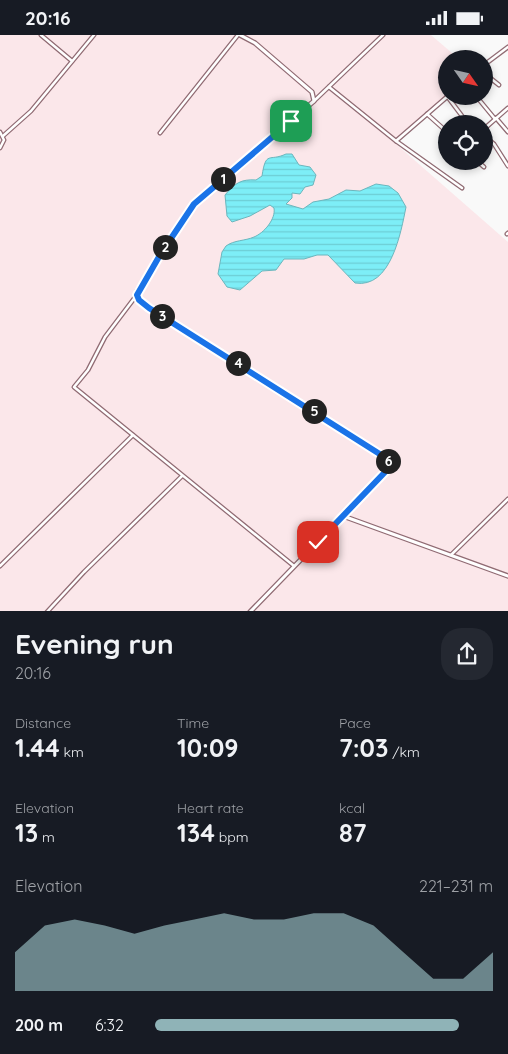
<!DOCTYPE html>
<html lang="en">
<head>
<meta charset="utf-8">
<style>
	:root { --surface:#171b24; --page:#242831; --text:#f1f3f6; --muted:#9ea1a6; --accent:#8fb3b7 }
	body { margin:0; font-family:Quicksand,sans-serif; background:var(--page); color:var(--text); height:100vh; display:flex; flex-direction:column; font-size:19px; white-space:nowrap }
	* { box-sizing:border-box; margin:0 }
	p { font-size:16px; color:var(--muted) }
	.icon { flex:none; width:28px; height:28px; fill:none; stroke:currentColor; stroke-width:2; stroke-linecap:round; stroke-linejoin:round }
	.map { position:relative; height:576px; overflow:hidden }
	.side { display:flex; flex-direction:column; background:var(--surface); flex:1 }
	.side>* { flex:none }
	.needle { width:32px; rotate:124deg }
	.controls { position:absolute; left:438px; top:15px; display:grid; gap:10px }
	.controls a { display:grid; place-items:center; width:55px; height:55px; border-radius:50%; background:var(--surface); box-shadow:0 2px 8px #0003; font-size:25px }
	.pin { position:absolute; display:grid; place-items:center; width:42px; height:42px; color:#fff; margin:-21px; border-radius:10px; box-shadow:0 2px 8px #0006 }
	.km { position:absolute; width:25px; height:25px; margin:-12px; border-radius:50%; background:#222; color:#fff; font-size:14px; line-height:25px; text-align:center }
	.round { display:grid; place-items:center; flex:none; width:52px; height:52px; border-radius:20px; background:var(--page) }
	.headline { display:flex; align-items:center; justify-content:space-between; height:85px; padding:0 15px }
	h1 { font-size:28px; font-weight:700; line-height:38px }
	.stats { display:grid; grid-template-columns:repeat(3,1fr); gap:8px; height:85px; padding:5px 15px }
	.stats div { display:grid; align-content:center }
	.stats b { font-size:25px; font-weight:700 }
	.stats small { font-size:14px; font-weight:400 }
	.stats p { font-size:14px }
	.chart { height:140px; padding:10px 15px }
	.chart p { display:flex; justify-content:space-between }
	.chart svg { width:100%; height:90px; margin-top:5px; fill:var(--accent); opacity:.7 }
	ul { padding:0 15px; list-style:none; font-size:16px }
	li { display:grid; grid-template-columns:80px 60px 1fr; align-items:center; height:38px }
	li i { height:12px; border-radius:6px; background:var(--accent) }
	.status { display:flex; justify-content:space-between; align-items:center; height:35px; padding:0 25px; background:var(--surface); direction:ltr }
	.status svg { height:14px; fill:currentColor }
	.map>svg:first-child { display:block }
	.built { fill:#fbe7ea }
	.water { fill:url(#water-rules); stroke:#6cb6bd }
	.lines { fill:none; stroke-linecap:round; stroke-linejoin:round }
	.minor-casing { stroke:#906b73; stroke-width:5 }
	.tertiary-casing { stroke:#906b73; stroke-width:5.5 }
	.minor { stroke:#fff; stroke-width:2.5 }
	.tertiary { stroke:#fff; stroke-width:3 }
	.route-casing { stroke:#fff; stroke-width:10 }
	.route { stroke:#1a73e8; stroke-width:6 }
</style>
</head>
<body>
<div class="status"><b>20:16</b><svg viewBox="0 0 49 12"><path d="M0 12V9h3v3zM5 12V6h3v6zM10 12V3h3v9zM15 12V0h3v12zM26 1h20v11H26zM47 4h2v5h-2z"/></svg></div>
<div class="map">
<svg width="508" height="577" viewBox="0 0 508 577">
	<defs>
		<pattern id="water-rules" width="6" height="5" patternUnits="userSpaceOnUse" patternTransform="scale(1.25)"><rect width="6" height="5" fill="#7deef7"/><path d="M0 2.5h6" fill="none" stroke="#6dcdd4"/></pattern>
	</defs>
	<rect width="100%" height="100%" fill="#f9f9f9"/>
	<polygon class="built" points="0,0 431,0 459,24 446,24 446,60 396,109 508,207 508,576 0,576"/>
	<path class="water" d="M286,119H292L299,130L310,132L316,140L313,150L305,152L300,159L292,158V163L286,169L303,174L313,167L329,164L346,155L360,156L376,149L389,151L398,158L406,172C401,197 391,254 355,248L328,220H317L304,224H284L276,235L262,236L240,255L227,252L218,239L222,217L226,211C234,205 245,206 254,202C264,198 276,184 274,173L270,170L250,181L232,187L227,181L225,160C235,148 241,144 256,145L262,141C266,115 269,127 286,119Z"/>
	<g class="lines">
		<g class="minor-casing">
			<g id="minor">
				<polyline points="41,0 72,26"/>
				<polyline points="484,30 508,12"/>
				<polyline points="484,38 499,50"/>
				<polyline points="329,52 396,106 462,153"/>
				<polyline points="447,61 468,89"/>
				<polyline points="476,61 495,84"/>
				<polyline points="314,66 383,0"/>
				<polyline points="427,79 446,96"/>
				<polyline points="496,83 508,97"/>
				<polyline points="484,94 508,73"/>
				<polyline points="0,97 4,105 0,113"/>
				<polyline points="160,98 238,0"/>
				<polyline points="3,101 31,76 94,0"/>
				<polyline points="484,101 494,109 508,131"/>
				<polyline points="396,106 448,61"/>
				<polyline points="477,126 484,132"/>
				<polyline points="507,199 508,198"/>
				<polyline points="133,400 74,352 88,335 105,302 136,261"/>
				<polyline points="451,520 508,464"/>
				<polyline points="0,531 133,400 294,531"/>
				<polyline points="47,577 84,537 182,441"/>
			</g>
		</g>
		<g class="tertiary-casing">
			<g id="tertiary">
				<polyline points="240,0 255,8 312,57 314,66 194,169 137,256 137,262 149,273 382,420 389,431 381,442 250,577"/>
				<polyline points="343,481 508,541"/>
			</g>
		</g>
		<use href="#minor" class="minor"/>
		<use href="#tertiary" class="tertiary"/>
	</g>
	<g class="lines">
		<g class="route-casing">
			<polyline id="route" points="291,86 194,169 160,220 137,260 139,265 149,273 386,423 389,431 387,435 318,507"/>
		</g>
		<use href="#route" class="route"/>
	</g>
</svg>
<div class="controls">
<a><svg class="needle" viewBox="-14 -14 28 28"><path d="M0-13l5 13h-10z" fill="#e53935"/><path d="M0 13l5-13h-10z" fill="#9ea1a6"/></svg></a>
<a><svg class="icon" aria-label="locate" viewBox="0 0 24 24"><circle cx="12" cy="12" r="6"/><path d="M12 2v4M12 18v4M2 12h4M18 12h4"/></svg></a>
</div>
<div class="pin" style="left:291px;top:86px;background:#1e9e55"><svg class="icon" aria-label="arrive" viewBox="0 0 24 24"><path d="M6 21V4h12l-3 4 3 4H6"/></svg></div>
<div class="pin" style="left:318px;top:507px;background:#d93025"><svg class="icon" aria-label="check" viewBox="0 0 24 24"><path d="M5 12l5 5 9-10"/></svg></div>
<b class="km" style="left:223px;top:144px">1</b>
<b class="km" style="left:165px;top:212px">2</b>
<b class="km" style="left:162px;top:281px">3</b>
<b class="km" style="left:238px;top:328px">4</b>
<b class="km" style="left:314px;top:376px">5</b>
<b class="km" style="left:388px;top:426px">6</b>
</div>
<section class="side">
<div class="headline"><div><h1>Evening run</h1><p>20:16</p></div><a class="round"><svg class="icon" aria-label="share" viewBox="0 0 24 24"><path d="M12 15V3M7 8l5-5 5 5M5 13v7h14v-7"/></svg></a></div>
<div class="stats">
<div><p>Distance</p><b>1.44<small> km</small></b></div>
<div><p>Time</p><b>10:09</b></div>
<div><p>Pace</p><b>7:03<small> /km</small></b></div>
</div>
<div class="stats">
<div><p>Elevation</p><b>13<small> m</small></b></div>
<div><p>Heart rate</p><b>134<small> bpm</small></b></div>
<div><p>kcal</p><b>87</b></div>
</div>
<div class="chart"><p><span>Elevation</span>221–231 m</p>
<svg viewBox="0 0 160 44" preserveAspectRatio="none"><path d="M0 44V25L10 12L20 9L30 12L40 16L50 12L60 9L70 6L80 9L90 9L100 6L110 6L120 12L130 25L140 38L150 38L160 25V44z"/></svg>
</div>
<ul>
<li><b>200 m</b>6:32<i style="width:90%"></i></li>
</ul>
</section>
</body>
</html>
